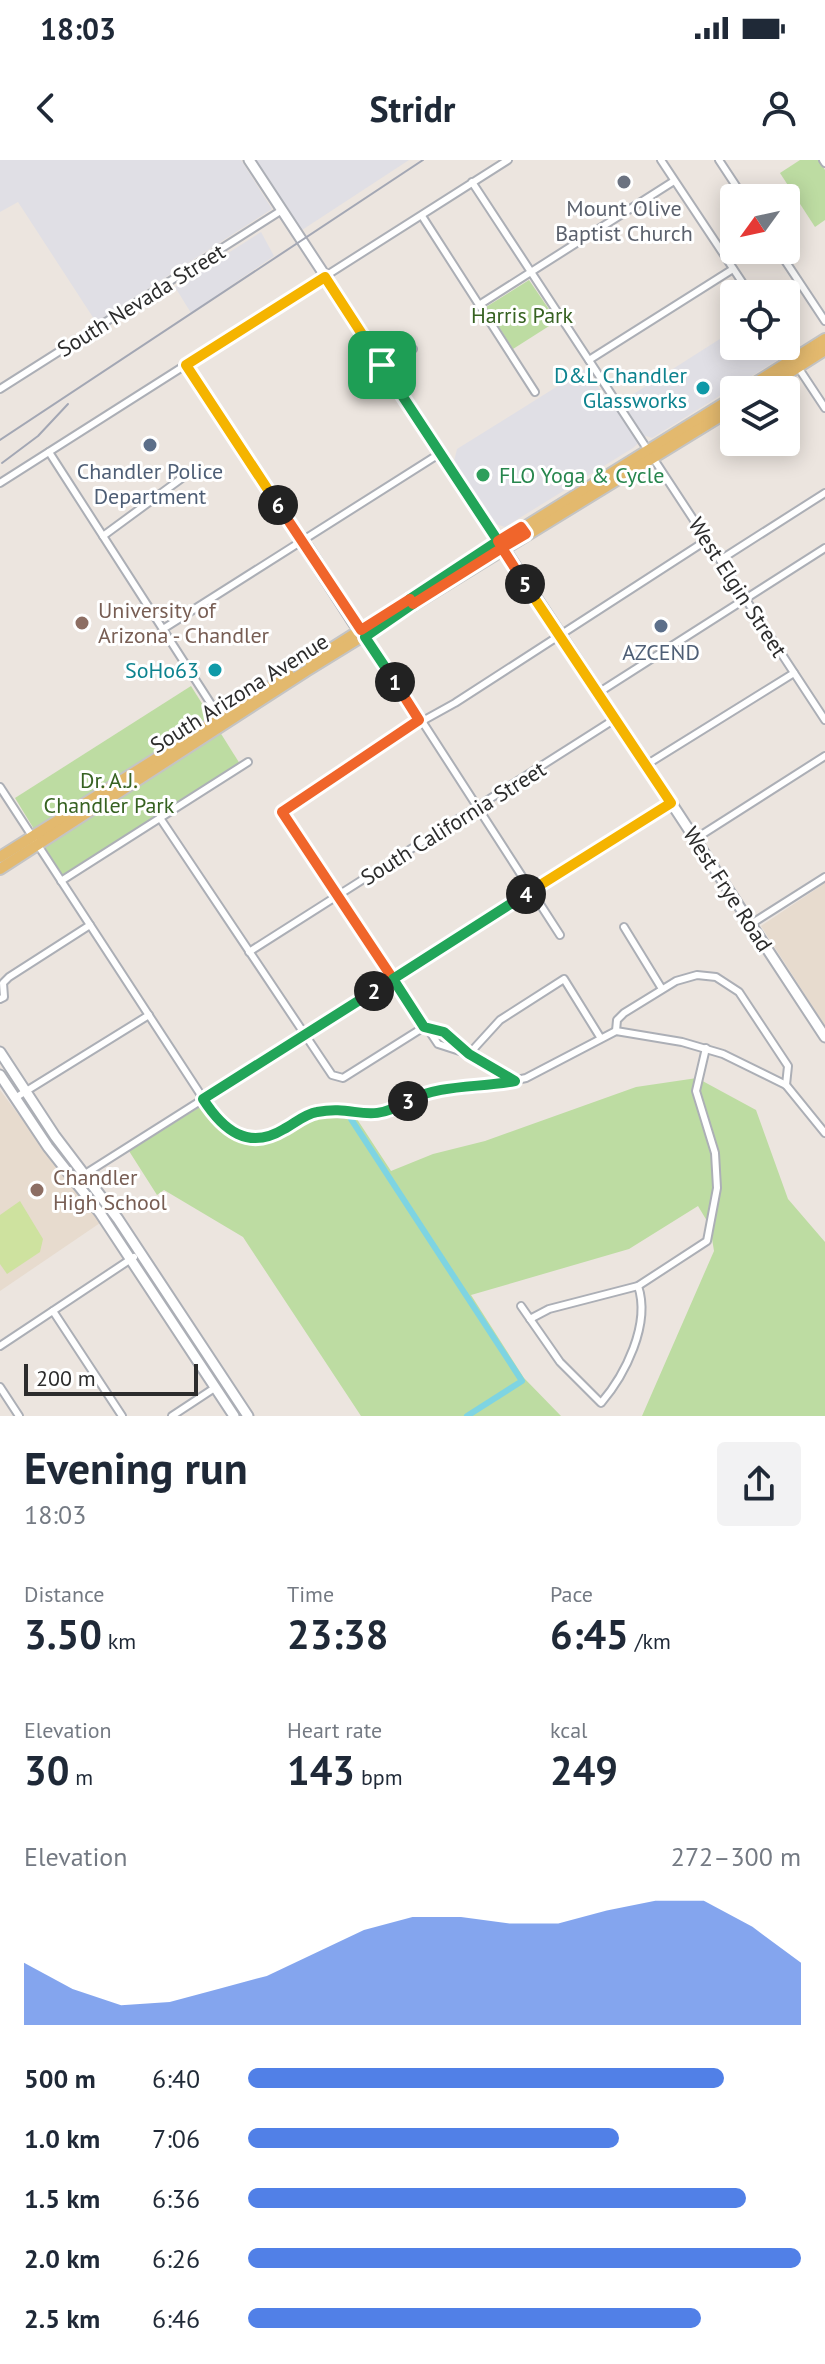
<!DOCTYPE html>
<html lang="en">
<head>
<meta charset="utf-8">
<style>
	:root { --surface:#fff; --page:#f2f2f3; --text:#1f2937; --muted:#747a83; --accent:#5180e7 }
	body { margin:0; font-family:"PT Sans",sans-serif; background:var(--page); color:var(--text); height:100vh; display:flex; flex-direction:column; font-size:30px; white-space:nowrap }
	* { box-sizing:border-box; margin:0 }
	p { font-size:26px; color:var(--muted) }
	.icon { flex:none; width:44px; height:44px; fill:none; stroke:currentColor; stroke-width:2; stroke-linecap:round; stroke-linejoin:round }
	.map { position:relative; height:1256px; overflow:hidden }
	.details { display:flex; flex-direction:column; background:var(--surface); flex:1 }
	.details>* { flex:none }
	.needle { width:52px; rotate:237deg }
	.tools { position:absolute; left:720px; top:24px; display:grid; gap:16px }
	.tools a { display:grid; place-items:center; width:80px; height:80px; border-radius:8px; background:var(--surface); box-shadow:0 4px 20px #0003; font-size:40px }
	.scale { position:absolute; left:24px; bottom:20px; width:174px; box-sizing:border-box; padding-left:8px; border:4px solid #2c2c2c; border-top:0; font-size:22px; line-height:28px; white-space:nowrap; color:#2c2c2c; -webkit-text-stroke:6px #fff; paint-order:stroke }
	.pin { position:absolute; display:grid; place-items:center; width:68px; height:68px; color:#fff; margin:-34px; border-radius:16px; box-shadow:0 4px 12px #0006 }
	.km { position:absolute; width:40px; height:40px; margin:-20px; border-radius:50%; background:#222; color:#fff; font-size:22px; line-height:40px; text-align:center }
	.round { display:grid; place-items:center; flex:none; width:84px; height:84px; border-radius:8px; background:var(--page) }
	.summary { display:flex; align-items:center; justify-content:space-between; height:136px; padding:0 24px }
	h1 { font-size:44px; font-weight:700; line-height:60px }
	.metrics { display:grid; grid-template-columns:repeat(3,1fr); gap:12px; height:136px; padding:8px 24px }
	.metrics div { display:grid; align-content:center }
	.metrics b { font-size:40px; font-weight:700 }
	.metrics small { font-size:22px; font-weight:400 }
	.metrics p { font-size:22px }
	.chart { height:224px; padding:16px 24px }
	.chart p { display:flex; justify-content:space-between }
	.chart svg { width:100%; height:144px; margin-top:8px; fill:var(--accent); opacity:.7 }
	ul { padding:0 24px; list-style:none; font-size:26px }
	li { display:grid; grid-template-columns:128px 96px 1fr; align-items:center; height:60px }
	li i { height:20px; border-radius:10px; background:var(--accent) }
	.status { display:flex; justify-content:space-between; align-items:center; height:56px; padding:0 40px; background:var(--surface); direction:ltr }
	.status svg { height:22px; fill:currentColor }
	header { display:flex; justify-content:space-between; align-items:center; height:104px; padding:0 24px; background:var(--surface); font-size:36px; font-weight:700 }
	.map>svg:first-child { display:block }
	.industrial { fill:#e0dfe5 }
	.education { fill:#e7dbce }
	.green { fill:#bddca2 }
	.pitch { fill:#cee29f }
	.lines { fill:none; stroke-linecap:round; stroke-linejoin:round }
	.canal { stroke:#7ed4e2; stroke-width:6 }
	.street-casing { stroke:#acafb6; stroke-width:10 }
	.secondary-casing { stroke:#acafb6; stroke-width:13 }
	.primary-casing { stroke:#c4c4c4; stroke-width:14 }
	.street { stroke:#fff; stroke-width:6 }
	.secondary { stroke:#fff; stroke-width:9 }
	.primary { stroke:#e3b96e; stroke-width:10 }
	.rail { stroke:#a3a7b4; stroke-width:2 }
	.split-1-casing { stroke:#fff; stroke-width:16 }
	.split-2-casing { stroke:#fff; stroke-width:16 }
	.split-3-casing { stroke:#fff; stroke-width:16 }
	.split-4-casing { stroke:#fff; stroke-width:16 }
	.split-5-casing { stroke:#fff; stroke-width:16 }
	.split-6-casing { stroke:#fff; stroke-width:16 }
	.split-7-casing { stroke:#fff; stroke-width:16 }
	.split-1 { stroke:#22a559; stroke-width:10 }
	.split-2 { stroke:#f0652b; stroke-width:10 }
	.split-3 { stroke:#22a559; stroke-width:10 }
	.split-4 { stroke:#22a559; stroke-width:10 }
	.split-5 { stroke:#f5b400; stroke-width:10 }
	.split-6 { stroke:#f0652b; stroke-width:10 }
	.split-7 { stroke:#f5b400; stroke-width:10 }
	.worship-dot { fill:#6b7280; stroke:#fff; stroke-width:3 }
	.culture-dot { fill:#0f9aa8; stroke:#fff; stroke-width:3 }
	.service-dot { fill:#5c6f8a; stroke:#fff; stroke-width:3 }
	.leisure-dot { fill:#2e9e5b; stroke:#fff; stroke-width:3 }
	.education-dot { fill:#8d6e63; stroke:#fff; stroke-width:3 }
	.labels { text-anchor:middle; stroke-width:6; stroke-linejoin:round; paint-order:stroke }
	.worship-label { font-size:22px; fill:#5b616d; stroke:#fff }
	.street-label { font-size:22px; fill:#2c2c2c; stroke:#fff }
	.park-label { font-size:22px; fill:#376222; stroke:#fff }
	.culture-label { font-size:22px; fill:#0d838f; stroke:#fff; text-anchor:end }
	.service-label { font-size:22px; fill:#4e5e75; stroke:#fff }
	.leisure-label { font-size:22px; fill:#27864d; stroke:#fff; text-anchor:start }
	.education-label { font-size:22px; fill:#785e54; stroke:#fff; text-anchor:start }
</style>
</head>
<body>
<div class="status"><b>18:03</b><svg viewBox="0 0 49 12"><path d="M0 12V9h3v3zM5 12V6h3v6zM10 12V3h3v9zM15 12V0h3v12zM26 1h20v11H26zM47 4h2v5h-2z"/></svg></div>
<header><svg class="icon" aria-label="back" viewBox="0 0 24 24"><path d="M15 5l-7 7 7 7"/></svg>Stridr<svg class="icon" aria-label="person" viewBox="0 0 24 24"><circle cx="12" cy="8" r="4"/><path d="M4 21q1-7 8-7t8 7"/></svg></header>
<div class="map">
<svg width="825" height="1256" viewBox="0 0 825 1256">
	<rect width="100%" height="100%" fill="#ece5df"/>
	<g class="industrial">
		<polygon points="0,0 241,0 272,49 96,162 18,42 0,52"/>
		<polygon points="256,0 409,0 302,70"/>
		<polygon points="261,72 274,96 191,153 175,127"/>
		<polygon points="734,170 734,186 777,186 781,192 779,199 652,278 646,276 633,288 505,367 496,364 454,301 457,289 585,209 613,247"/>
	</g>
	<g class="education">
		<polygon points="825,723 825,866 761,766"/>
		<polygon points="0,930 100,1063 0,1131"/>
	</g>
	<g class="green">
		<polygon points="800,0 819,0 825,10 825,60 815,67 780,13"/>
		<polygon points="529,120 557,161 513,189 486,147"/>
		<polygon points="191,526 240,604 62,715 15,638"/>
		<polygon points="697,918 756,950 788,1039 825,1082 825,1256 642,1256 714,1091 710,1066 698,1046 629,1089 471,1135 524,1218 561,1256 361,1256 243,1077 164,1030 157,1035 129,991 211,940 235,970 247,979 268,977 314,952 353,953 391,1011 433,994 485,981 636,927"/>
	</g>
	<polygon class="pitch" points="20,1041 43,1079 40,1092 7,1114 0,1104 0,1055"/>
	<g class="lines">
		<polyline class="canal" points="351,959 522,1221 467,1256"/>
		<g class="street-casing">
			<g id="street">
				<polyline points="661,0 750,134"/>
				<polyline points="719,0 744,38"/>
				<polyline points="823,0 825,3"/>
				<polyline points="472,22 825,560"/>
				<polyline points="422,56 535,232"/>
				<polyline points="778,90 825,161"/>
				<polyline points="479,145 674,21"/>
				<polyline points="409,183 386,198 382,205 390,204 413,189"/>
				<polyline points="784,186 825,248"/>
				<polyline points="589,200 733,109"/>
				<polyline points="186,205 353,465 361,470"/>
				<polyline points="0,229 282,50"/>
				<polyline points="49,292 220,558"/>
				<polyline points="0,323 508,0"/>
				<polyline points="103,376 182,318"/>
				<polyline points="301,381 309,386 560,775"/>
				<polyline points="720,400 825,333"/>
				<polyline points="163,469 439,294"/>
				<polyline points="598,533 825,388"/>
				<polyline points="646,605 794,513"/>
				<polyline points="0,627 212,952 236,974 259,980 314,952 377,955 391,952 428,932 480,928 526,918 616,871 682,882 723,894 786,925 825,973"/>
				<polyline points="160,658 332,915 343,918 424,867"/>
				<polyline points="695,679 825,596"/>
				<polyline points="61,721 248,602"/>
				<polyline points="751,764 825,717"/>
				<polyline points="624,767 662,829"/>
				<polyline points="249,792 615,559"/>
				<polyline points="0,839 4,837 3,823 9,817 90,765"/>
				<polyline points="424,867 444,872 469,894"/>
				<polyline points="616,871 617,860 624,853 676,821 697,815 716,817 739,832 788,906 786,925"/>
				<polyline points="469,894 500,860 564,819 600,877"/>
				<polyline points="515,921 469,894 438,884 282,652 381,584 455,543 707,380"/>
				<polyline points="15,938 149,855"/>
				<polyline points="85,1014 671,643"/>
				<path d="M521,1146L560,1202L601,1243C625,1215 651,1164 638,1126"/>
				<polyline points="53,1151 122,1256"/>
				<polyline points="530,1159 549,1149 638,1126 707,1081 717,1028 715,993 696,931 706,888"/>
				<polyline points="0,1186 134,1097"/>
				<polyline points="0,1227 19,1256"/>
				<polyline points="172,1256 216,1227"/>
			</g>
		</g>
		<g class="secondary-casing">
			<g id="secondary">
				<polyline points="249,0 825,877"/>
				<polyline points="0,892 55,976 118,1059 248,1256"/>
				<polyline points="0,915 48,987 100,1053 234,1256"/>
			</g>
		</g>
		<g class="primary-casing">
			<g id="primary">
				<polyline points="744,230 825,179"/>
				<polyline points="762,230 825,190"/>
				<polyline points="431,425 734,237"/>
				<polyline points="310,502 408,440"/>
				<polyline points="0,697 289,515"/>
				<polyline points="0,709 306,511 734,248"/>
			</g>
		</g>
		<use href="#street" class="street"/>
		<use href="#secondary" class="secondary"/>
		<use href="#primary" class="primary"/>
		<g class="rail">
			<polyline points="0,280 423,0"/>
			<polyline points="2,303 38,276 68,244"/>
		</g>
	</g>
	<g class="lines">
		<g class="split-1-casing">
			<polyline id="split-1" points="382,205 498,381 410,439 413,444 365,477 395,522"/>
		</g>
		<g class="split-2-casing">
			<polyline id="split-2" points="374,831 393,819 282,652 419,560 395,522"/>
		</g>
		<g class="split-3-casing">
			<path id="split-3" d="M374,831L203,939C223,970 248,991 284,969C295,963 305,954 317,952C357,944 366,966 408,941"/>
		</g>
		<g class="split-4-casing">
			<path id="split-4" d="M408,941C439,924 480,928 515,921L469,894L444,872L424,867L393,819L526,734"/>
		</g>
		<g class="split-5-casing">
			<polyline id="split-5" points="525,424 671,643 526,734"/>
		</g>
		<g class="split-6-casing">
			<polyline id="split-6" points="278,345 361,470 410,439 413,444 502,388 498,381 521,367 526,374 502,388 525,424"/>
		</g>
		<g class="split-7-casing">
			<polyline id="split-7" points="278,345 186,205 325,117 382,205"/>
		</g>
		<use href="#split-1" class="split-1"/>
		<use href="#split-2" class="split-2"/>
		<use href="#split-3" class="split-3"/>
		<use href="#split-4" class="split-4"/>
		<use href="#split-5" class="split-5"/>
		<use href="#split-6" class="split-6"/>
		<use href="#split-7" class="split-7"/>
	</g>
	<circle class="worship-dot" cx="624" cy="22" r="8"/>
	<g class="culture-dot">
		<circle cx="703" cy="228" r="8"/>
		<circle cx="215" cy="510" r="8"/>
	</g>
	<g class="service-dot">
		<circle cx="150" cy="285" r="8"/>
		<circle cx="661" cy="466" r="8"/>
	</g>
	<circle class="leisure-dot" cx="483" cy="315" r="8"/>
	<g class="education-dot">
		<circle cx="82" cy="463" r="8"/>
		<circle cx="37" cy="1030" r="8"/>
	</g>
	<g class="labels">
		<g class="worship-label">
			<text x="624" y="56">Mount Olive<tspan x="624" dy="25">Baptist Church</tspan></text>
		</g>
		<g class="street-label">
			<text transform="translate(141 140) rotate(-32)" y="8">South Nevada Street</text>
			<text transform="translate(738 427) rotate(57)" y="8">West Elgin Street</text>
			<text transform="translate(239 533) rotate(-32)" y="8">South Arizona Avenue</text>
			<text transform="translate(453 663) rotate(-32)" y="8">South California Street</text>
			<text transform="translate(728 729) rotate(57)" y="8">West Frye Road</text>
		</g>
		<g class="park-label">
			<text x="522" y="163">Harris Park</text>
			<text x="109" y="628">Dr. A.J.<tspan x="109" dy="25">Chandler Park</tspan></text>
		</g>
		<g class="culture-label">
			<text x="687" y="223">D&amp;L Chandler<tspan x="687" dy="25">Glassworks</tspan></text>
			<text x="199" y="518">SoHo63</text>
		</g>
		<g class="service-label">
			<text x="150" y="319">Chandler Police<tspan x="150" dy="25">Department</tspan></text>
			<text x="661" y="500">AZCEND</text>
		</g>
		<g class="leisure-label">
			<text x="499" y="323">FLO Yoga &amp; Cycle</text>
		</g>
		<g class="education-label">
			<text x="98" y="458">University of<tspan x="98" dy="25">Arizona - Chandler</tspan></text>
			<text x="53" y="1025">Chandler<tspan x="53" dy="25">High School</tspan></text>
		</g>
	</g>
</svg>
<div class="tools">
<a><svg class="needle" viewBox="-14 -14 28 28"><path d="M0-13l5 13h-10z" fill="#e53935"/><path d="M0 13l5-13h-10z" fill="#747a83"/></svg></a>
<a><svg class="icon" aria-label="locate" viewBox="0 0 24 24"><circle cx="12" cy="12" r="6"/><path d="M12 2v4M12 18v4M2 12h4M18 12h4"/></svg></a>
<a><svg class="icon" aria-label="layers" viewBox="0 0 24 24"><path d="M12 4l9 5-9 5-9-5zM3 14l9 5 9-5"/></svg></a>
</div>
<div class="scale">200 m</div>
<div class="pin" style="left:382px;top:205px;background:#1e9e55"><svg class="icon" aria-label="arrive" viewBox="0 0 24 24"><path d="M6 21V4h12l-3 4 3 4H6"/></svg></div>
<b class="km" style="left:395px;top:522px">1</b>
<b class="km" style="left:374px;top:831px">2</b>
<b class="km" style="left:408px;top:941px">3</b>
<b class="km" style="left:526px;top:734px">4</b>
<b class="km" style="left:525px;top:424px">5</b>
<b class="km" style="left:278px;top:345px">6</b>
</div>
<section class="details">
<div class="summary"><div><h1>Evening run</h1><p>18:03</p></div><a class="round"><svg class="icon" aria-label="share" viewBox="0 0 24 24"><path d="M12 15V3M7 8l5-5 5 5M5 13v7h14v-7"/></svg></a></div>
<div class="metrics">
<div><p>Distance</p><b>3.50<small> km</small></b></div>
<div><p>Time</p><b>23:38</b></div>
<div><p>Pace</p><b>6:45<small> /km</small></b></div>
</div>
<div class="metrics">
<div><p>Elevation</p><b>30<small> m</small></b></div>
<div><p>Heart rate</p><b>143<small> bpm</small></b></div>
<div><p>kcal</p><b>249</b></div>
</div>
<div class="chart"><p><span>Elevation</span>272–300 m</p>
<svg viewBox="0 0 160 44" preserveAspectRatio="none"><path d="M0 44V25L10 33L20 38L30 37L40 33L50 29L60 22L70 15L80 11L90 11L100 13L110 13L120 9L130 6L140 6L150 14L160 25V44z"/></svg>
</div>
<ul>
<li><b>500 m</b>6:40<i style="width:86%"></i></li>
<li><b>1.0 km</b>7:06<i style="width:67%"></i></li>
<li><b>1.5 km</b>6:36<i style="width:90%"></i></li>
<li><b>2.0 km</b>6:26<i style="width:100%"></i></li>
<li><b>2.5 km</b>6:46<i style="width:82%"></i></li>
</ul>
</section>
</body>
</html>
